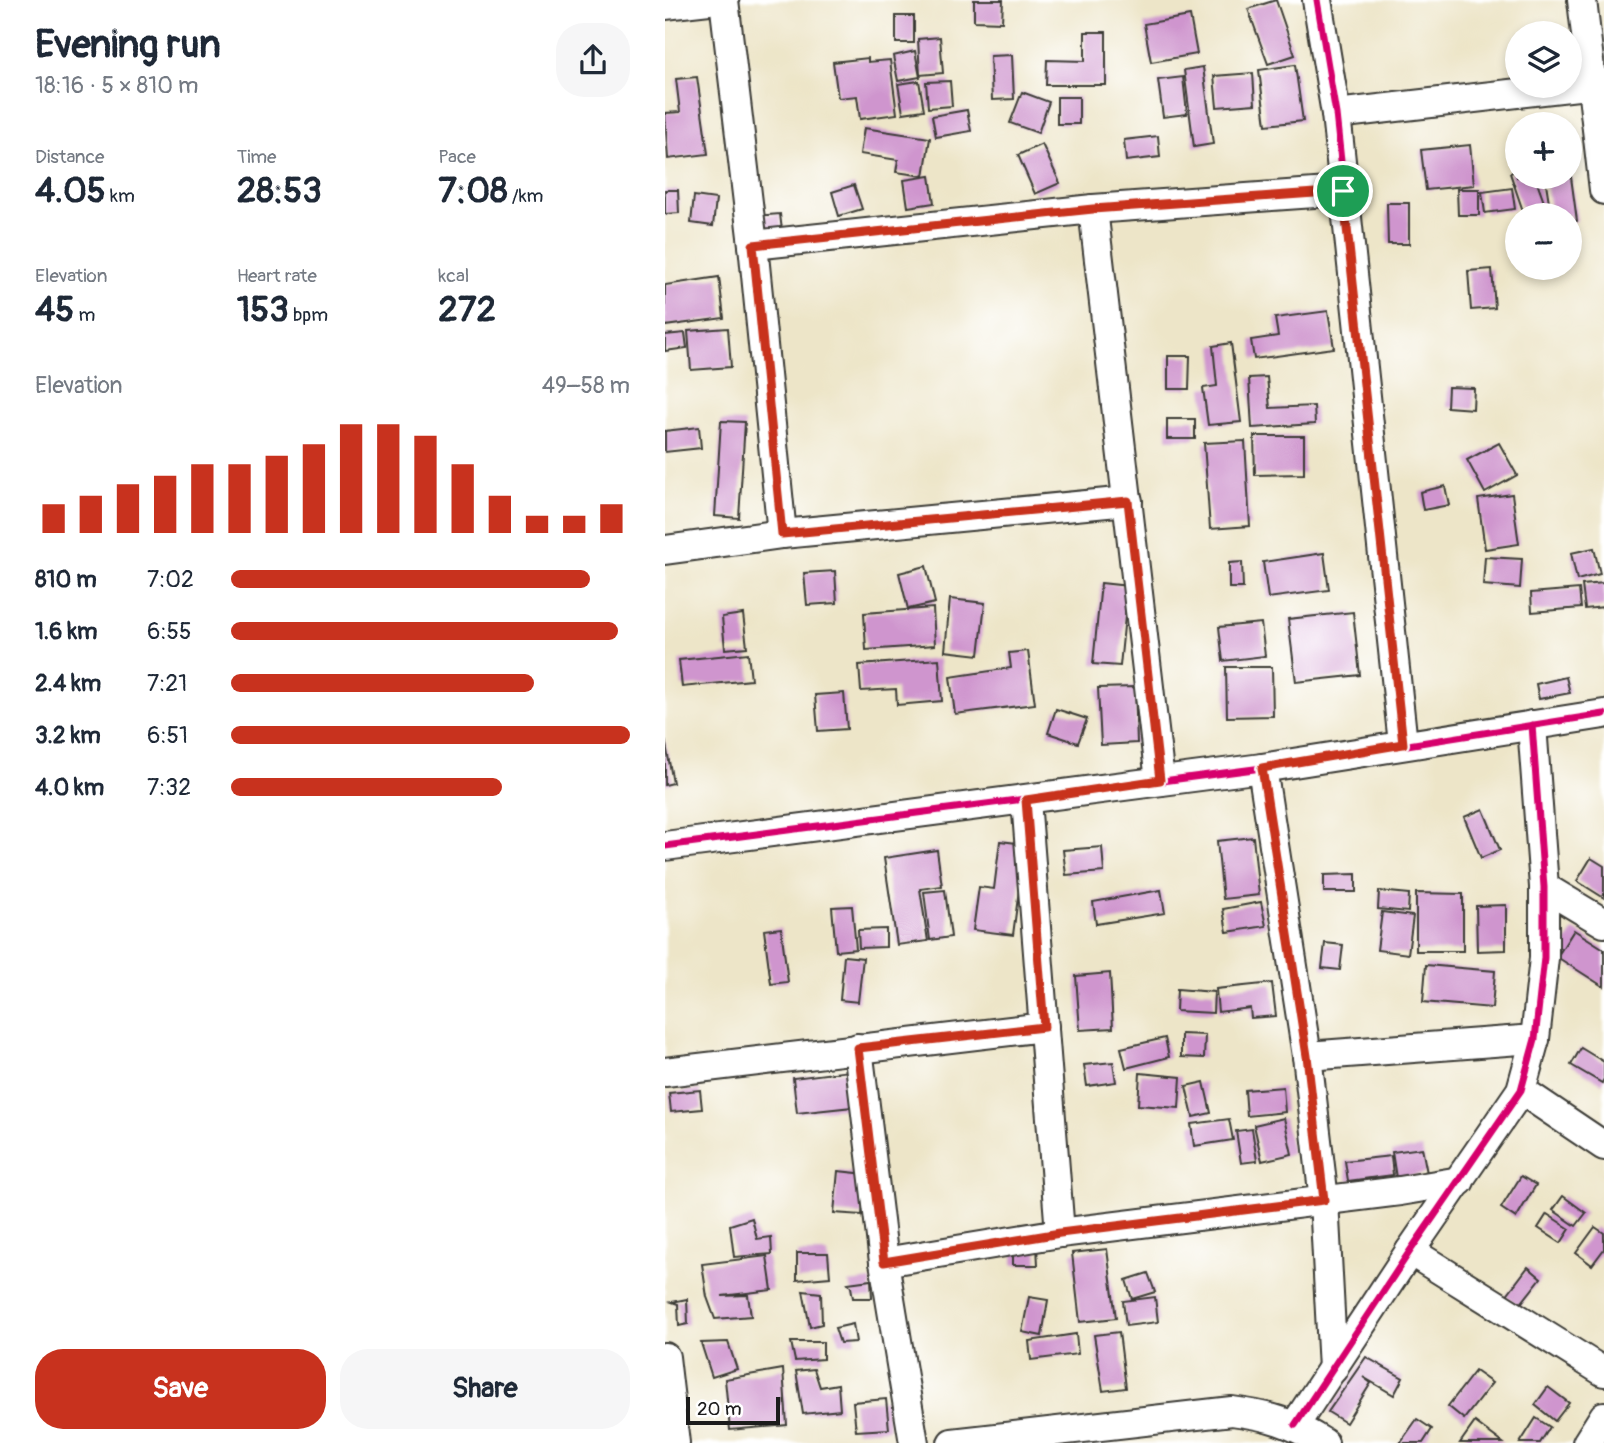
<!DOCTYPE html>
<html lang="en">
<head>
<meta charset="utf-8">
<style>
	:root { --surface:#fff; --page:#f6f6f7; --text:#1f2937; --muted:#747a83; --accent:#c8321e }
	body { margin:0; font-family:Pangolin,sans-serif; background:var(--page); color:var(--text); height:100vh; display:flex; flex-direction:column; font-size:26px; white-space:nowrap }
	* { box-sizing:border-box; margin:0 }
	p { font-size:23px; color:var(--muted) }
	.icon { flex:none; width:38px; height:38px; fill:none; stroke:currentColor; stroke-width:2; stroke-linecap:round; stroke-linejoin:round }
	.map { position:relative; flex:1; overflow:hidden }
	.details { display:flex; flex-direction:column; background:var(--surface); width:665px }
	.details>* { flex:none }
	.fabs { position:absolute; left:840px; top:21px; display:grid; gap:14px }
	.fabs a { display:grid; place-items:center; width:77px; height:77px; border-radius:50%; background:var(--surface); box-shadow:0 4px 10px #0003; font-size:35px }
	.scale { position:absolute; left:21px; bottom:18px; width:94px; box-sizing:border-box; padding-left:7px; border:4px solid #1c1c1c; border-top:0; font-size:19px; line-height:24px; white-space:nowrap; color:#1c1c1c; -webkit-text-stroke:5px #fff; paint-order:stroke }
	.pin { position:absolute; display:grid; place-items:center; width:60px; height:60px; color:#fff; margin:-30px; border:4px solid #fff; border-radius:50%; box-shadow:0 2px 7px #0007 }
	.round { display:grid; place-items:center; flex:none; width:74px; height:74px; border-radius:28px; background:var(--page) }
	.summary { display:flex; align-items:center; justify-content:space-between; height:119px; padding:0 35px }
	h1 { font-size:38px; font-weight:700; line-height:52px }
	.stats { display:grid; grid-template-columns:repeat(3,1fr); gap:10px; height:119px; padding:7px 35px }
	.stats div { display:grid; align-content:center }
	.stats b { font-size:35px; font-weight:700 }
	.stats small { font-size:19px; font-weight:400 }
	.stats p { font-size:19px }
	.chart { height:196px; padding:14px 35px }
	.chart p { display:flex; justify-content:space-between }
	.chart svg { width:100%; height:126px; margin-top:7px; stroke:var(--accent); stroke-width:6 }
	.cta { display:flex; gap:14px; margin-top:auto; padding:14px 35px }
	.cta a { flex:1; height:80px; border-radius:28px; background:var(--accent); color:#fff; font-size:28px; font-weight:700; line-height:80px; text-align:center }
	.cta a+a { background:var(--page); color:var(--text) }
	ul { padding:0 35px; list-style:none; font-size:23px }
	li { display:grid; grid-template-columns:112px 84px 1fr; align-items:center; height:52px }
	li i { height:18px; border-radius:9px; background:var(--accent) }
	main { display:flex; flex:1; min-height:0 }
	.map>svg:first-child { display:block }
	.building { fill:#cf95ce }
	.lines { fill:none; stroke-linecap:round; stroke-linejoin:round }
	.street-casing { stroke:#3b3a36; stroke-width:32 }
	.street { stroke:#fff; stroke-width:28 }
	.cycleway-casing { stroke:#fff; stroke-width:11 }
	.cycleway { stroke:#d6006c; stroke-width:7 }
	.route-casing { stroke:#fff; stroke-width:14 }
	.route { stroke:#c8321e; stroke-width:9 }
</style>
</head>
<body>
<main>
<section class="details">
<div class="summary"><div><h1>Evening run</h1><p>18:16 · 5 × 810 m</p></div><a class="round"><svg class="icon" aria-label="share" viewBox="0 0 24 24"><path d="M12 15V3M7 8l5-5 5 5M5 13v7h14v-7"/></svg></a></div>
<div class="stats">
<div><p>Distance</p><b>4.05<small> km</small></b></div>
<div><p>Time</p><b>28:53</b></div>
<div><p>Pace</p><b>7:08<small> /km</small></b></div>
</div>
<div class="stats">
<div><p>Elevation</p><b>45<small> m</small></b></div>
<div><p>Heart rate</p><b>153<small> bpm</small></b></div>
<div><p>kcal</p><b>272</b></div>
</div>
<div class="chart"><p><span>Elevation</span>49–58 m</p>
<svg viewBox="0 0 160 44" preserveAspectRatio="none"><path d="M5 44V34M15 44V31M25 44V27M35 44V24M45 44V20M55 44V20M65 44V17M75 44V13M85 44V6M95 44V6M105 44V10M115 44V20M125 44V31M135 44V38M145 44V38M155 44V34"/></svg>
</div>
<ul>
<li><b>810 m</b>7:02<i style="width:90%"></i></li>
<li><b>1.6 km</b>6:55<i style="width:97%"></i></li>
<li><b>2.4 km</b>7:21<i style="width:76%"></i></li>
<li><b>3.2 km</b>6:51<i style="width:100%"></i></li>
<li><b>4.0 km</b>7:32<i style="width:68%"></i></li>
</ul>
<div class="cta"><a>Save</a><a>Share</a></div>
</section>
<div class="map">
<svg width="939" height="1443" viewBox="0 0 939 1443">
	<rect width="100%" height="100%" fill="#fff"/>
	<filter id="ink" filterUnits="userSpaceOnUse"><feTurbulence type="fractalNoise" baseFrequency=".0143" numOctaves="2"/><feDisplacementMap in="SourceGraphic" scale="14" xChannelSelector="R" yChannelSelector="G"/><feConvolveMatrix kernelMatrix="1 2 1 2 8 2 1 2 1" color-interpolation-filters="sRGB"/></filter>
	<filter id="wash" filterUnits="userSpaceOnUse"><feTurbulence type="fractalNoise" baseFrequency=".00686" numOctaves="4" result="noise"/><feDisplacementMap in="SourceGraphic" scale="28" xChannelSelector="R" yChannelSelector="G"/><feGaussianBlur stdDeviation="1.57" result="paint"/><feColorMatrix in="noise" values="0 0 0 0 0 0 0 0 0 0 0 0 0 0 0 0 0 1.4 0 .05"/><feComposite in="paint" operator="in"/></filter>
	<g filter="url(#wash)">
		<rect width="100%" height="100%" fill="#ede5c8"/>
		<g id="blocks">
			<g class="building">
				<polygon points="309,0 338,0 337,22 309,21"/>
				<polygon points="611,0 630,55 603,64 583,9"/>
				<rect x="231" y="16" width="18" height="27"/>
				<polygon points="525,16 532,54 486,62 479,24"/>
				<polygon points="420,32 441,32 441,85 381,85 382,60 420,61"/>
				<polygon points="275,37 278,73 255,75 253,39"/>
				<polygon points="250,51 255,77 233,81 228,56"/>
				<polygon points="347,55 349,99 327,100 325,56"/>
				<polygon points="203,58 203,62 225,60 232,114 195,119 192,96 173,98 168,62"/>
				<polygon points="630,65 638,121 601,125 594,70"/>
				<polygon points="538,67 548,144 529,147 519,70"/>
				<polygon points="588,73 590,104 552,107 549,76"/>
				<polygon points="32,77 43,154 3,159 0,113 15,112 11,79"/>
				<polygon points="518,77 522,114 498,117 493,80"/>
				<polygon points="254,81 259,110 238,113 233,84"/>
				<polygon points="285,81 287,106 263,108 261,82"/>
				<polygon points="357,92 384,102 373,133 345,123"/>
				<rect x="392" y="97" width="22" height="27"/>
				<polygon points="302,110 306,131 271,137 267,116"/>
				<polygon points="199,128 265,138 259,176 231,172 233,160 195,154"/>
				<polygon points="493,136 495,157 461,161 459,140"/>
				<polygon points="377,144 395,183 370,194 353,155"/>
				<polygon points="805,145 809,185 761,190 756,150"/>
				<polygon points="852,170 852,177 870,177 880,205 858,211 845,173"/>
				<polygon points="265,176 269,203 243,207 239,180"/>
				<polygon points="880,177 906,177 912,221 905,222 905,215 886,215"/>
				<polygon points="189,185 197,209 174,216 167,192"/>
				<polygon points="847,188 850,209 820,213 817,192"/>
				<polygon points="792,189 814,189 814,215 793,215"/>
				<polygon points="0,190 13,190 14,213 0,214"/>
				<polygon points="29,196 51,199 48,226 26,223"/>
				<polygon points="722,203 744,203 744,244 723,244"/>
				<polygon points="115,214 118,239 92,241 90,216"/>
				<polygon points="827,269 830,308 806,310 803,271"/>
				<polygon points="54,277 59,318 0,326 0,285"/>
				<polygon points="663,311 669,348 589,359 586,340 613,336 610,318"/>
				<polygon points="63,328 66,367 26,370 23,331"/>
				<polygon points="20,333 22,348 0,351 0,335"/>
				<polygon points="566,343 576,422 543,425 538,388 552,386 548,346"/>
				<polygon points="503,356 525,356 524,389 503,389"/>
				<polygon points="602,377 605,408 649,406 650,424 587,428 584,378"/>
				<polygon points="783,387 809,388 808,409 782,407"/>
				<rect x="502" y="419" width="28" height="20"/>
				<polygon points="56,421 80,422 74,518 50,516"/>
				<polygon points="34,427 36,448 0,452 0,431"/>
				<polygon points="589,436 639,436 639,474 590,475"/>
				<polygon points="580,441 585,526 545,529 539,443"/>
				<polygon points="834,443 852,475 820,493 802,460"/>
				<polygon points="780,486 784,505 758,510 755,492"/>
				<polygon points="847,494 854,544 820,549 813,499"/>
				<polygon points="929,548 935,574 912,580 906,553"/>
				<polygon points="659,553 664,590 603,598 598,562"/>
				<polygon points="820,557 857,559 855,588 818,585"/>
				<polygon points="577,562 578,588 564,588 564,563"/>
				<polygon points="261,566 270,603 243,609 234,573"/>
				<polygon points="170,571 172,603 142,605 139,573"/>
				<polygon points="436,583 463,586 455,666 428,664"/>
				<polygon points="939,583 939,607 920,609 917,585"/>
				<polygon points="914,589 916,608 867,612 866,593"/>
				<polygon points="285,599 320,603 314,655 280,651"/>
				<polygon points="268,608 270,645 201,650 199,613"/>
				<polygon points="688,612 695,675 631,682 623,619"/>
				<polygon points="78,614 82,647 60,649 57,617"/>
				<polygon points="596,623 600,656 558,661 554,627"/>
				<polygon points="363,651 370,704 290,714 285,677 346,668 344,653"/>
				<polygon points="83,653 86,680 17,687 14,660"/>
				<polygon points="274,659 277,701 232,705 231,689 196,691 194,665"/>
				<polygon points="561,667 607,667 608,716 562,717"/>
				<polygon points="901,677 905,693 874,699 871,684"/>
				<polygon points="470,687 472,743 436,745 433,688"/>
				<polygon points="179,693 182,729 153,731 150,695"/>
				<polygon points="391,709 422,719 413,743 383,733"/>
				<polygon points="0,739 8,783 0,785"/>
				<polygon points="818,809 835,850 816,858 799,817"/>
				<polygon points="588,837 594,895 558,899 552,841"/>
				<polygon points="335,841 360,844 348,935 308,930 314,887 329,889"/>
				<polygon points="437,847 439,872 401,875 398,850"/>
				<polygon points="272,850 277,886 255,889 263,941 232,945 219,858"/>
				<polygon points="926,858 939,866 939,898 912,881"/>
				<polygon points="691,874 691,892 659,892 659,875"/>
				<polygon points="280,890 286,937 265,940 259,892"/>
				<polygon points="496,890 500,913 431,924 428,902"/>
				<polygon points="714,891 744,894 743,912 713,909"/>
				<polygon points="751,893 798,894 798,951 751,951"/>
				<polygon points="596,902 601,926 562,932 558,909"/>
				<polygon points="841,905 841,950 812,951 811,906"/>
				<polygon points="187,906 191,949 171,951 167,907"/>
				<polygon points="717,912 748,916 743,954 712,950"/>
				<polygon points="116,928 123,982 106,984 99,930"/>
				<polygon points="221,929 221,947 194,948 193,930"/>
				<polygon points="909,930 939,949 939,987 892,957"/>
				<polygon points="660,943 678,945 675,970 657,968"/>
				<polygon points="179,956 198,958 193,1002 175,1000"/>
				<polygon points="761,965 830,971 827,1008 758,1002"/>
				<polygon points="445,973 448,1028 415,1030 411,976"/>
				<polygon points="607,983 611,1016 586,1018 585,1008 553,1012 551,989"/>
				<polygon points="512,989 549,992 548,1013 511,1011"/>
				<polygon points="516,1034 540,1035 539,1058 516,1057"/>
				<polygon points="500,1038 504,1057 461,1068 456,1048"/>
				<polygon points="916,1048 939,1062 939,1079 937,1083 906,1065"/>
				<polygon points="448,1062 451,1082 422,1086 419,1065"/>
				<polygon points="184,1071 187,1107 132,1113 128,1078"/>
				<polygon points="475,1073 516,1077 514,1108 473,1105"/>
				<polygon points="539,1082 546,1113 528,1117 521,1086"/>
				<polygon points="618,1087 620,1112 582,1116 580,1090"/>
				<polygon points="35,1090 37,1109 6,1112 4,1093"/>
				<polygon points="619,1118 627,1154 597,1161 589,1125"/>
				<polygon points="564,1119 568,1140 529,1146 526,1124"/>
				<polygon points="587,1129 592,1161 576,1163 571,1131"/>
				<polygon points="757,1148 762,1173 731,1178 727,1152"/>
				<polygon points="726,1156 728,1175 683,1181 680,1161"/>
				<polygon points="173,1171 201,1174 197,1215 169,1213"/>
				<polygon points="856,1176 871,1185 851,1218 836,1208"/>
				<polygon points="898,1196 921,1213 911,1226 888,1210"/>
				<polygon points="882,1214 905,1229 896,1243 873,1228"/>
				<polygon points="87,1218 92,1239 106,1237 107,1254 69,1257 65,1225"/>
				<polygon points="930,1227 939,1233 939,1249 927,1265 911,1253"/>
				<polygon points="372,1246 373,1265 348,1265 348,1247"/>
				<polygon points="442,1249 451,1318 415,1322 407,1253"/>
				<polygon points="132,1253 163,1253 165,1277 132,1280"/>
				<polygon points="102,1256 107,1290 57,1296 83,1295 86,1316 50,1319 42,1297 37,1264"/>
				<polygon points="863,1267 876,1278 854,1306 841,1296"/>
				<polygon points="483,1273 490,1292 467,1299 461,1280"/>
				<polygon points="206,1280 207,1298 188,1298 186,1287 183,1283"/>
				<polygon points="138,1291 156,1293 157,1324 145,1327"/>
				<polygon points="364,1297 383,1300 377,1336 357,1332"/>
				<polygon points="490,1297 493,1322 461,1326 458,1301"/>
				<polygon points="22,1299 23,1324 14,1326 13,1304 7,1302"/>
				<polygon points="188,1324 191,1342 175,1343 170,1328"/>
				<polygon points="454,1332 461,1388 438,1391 429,1335"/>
				<polygon points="411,1334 413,1354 366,1360 364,1341"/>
				<polygon points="63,1342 72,1369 47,1377 36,1343"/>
				<polygon points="126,1342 158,1342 158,1359 130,1361"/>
				<polygon points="701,1357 738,1378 729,1395 698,1377 706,1383 681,1423 663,1412"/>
				<polygon points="118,1369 122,1425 65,1430 60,1379"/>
				<polygon points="149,1369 155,1387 173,1384 175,1410 138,1414 131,1371"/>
				<polygon points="810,1371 827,1383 799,1419 783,1406"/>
				<polygon points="883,1387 904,1403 890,1421 870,1405"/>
				<polygon points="221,1399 224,1429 191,1431 188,1402"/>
				<polygon points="871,1418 885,1427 875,1443 855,1443"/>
				<polygon points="752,1419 767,1429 758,1443 735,1443"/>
				<polygon points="810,1422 838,1443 795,1443"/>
			</g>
		</g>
	</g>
	<g filter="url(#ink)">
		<use href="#blocks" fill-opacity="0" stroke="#3b3a36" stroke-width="2"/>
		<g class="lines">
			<g class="street-casing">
				<g id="street">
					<polyline points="59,0 88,245 117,534"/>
					<polyline points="652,0 671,114 738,744"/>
					<polyline points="917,0 939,190"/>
					<polyline points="0,5 44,0"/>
					<polyline points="671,114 939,83"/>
					<polyline points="428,209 495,781"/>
					<polyline points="88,245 428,209 678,191"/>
					<polyline points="0,550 117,534 463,501"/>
					<polyline points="597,768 642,1056 659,1200 668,1369"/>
					<polyline points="361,800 395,1233"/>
					<polyline points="0,846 597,768 939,714"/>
					<polyline points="879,887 939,923"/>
					<polyline points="193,1048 219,1262 249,1443"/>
					<polyline points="642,1056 870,1039"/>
					<polyline points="0,1072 379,1027"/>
					<polyline points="856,1090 939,1146"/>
					<polyline points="745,1251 939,1372"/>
					<polyline points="219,1262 395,1233 735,1191 795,1181"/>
					<polyline points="0,1357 10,1443"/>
					<polyline points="630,1425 745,1251 856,1090 870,1039 879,958 879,887 867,725"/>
					<path d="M287,1443L567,1411C606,1416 625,1422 659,1443"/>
					<polyline points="922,1443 939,1416"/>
				</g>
			</g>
			<use href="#street" class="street"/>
			<g class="cycleway-casing">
				<g id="cycleway">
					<polyline points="652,0 671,114 738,744"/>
					<polyline points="0,846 597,768 939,714"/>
					<polyline points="630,1425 745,1251 856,1090 870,1039 879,958 879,887 867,725"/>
				</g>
			</g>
			<use href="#cycleway" class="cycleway"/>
		</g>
	</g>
	<g class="lines" filter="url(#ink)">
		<g class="route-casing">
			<polygon id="route" points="678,191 738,744 597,768 642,1056 659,1200 395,1233 219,1262 193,1048 379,1027 361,800 495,780 463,501 117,534 88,245 428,209"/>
		</g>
		<use href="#route" class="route"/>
	</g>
</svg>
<div class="fabs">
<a><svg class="icon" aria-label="layers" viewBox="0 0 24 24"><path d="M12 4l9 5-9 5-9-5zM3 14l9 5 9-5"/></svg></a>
<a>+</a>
<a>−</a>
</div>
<div class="scale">20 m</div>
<div class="pin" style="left:678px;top:191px;background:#1e9e55"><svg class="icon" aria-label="arrive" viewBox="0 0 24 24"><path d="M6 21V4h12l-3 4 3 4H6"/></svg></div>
</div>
</main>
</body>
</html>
